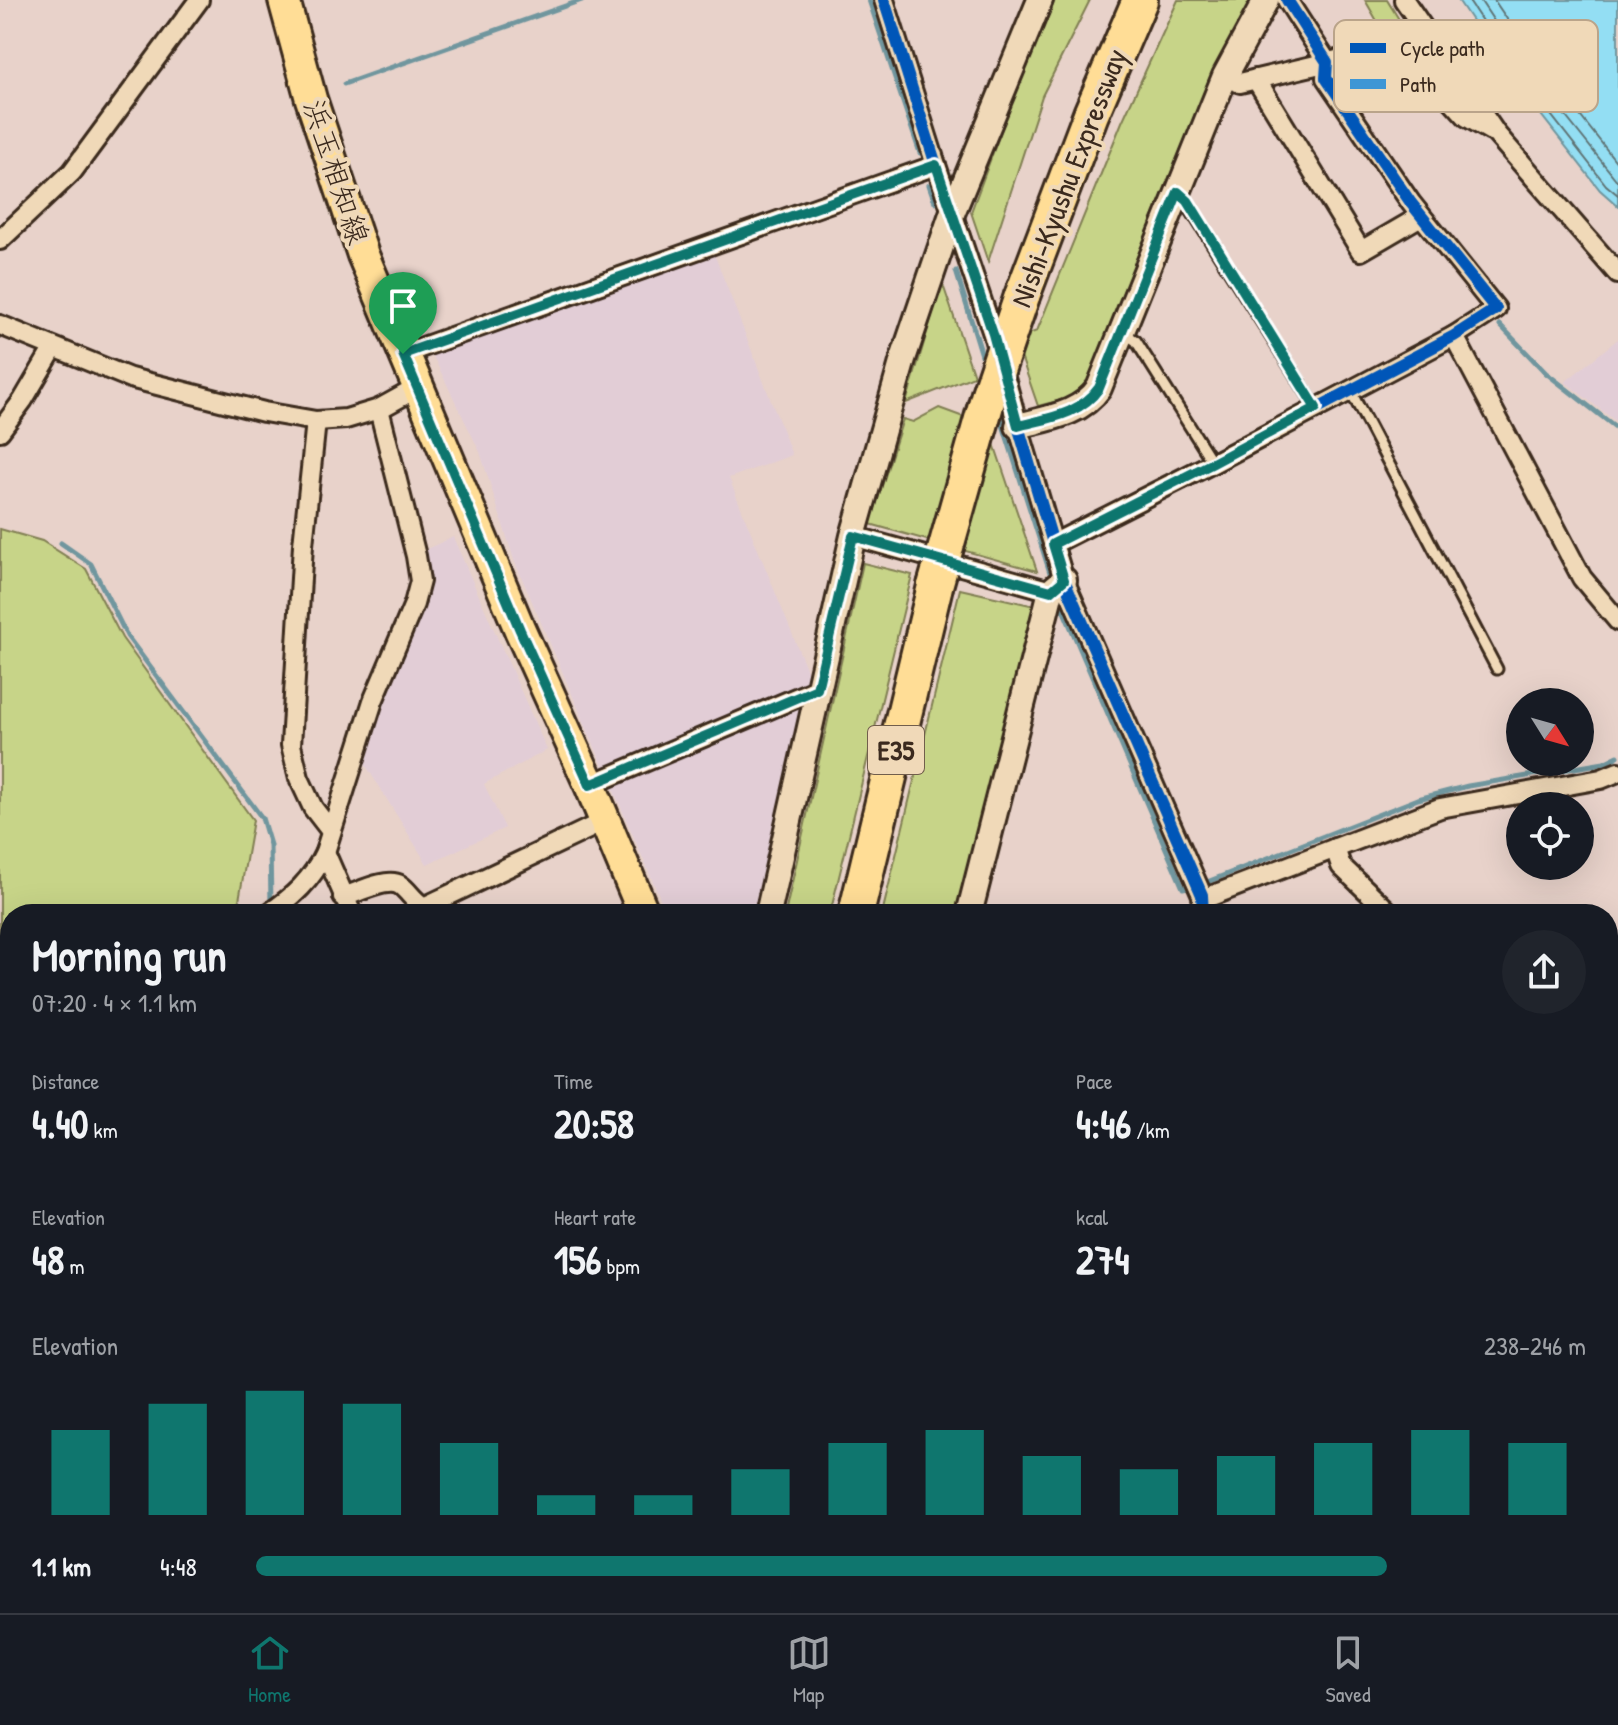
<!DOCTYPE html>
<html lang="en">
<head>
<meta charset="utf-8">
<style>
	:root { --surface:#171b24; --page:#20242c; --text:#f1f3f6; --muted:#9ea1a6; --line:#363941; --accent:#0f766e }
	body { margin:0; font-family:"Patrick Hand","Klee One",sans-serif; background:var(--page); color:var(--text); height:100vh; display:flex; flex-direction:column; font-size:30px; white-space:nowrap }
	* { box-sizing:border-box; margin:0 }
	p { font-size:26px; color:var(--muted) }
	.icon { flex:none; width:44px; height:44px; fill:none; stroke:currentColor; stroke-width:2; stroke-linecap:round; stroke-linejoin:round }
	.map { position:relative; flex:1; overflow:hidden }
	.drawer { position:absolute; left:0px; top:904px; width:1618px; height:710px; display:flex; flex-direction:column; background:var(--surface); border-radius:32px 32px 0 0; box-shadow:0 8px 32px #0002 }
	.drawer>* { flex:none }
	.needle { width:52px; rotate:127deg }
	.tools { position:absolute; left:1506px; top:688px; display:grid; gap:16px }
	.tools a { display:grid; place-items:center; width:88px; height:88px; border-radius:50%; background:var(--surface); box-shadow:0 8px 32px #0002; font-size:40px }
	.pin { position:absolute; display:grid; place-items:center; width:68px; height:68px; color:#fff; margin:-82px -34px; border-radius:50% 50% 50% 0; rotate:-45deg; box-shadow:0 0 8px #0007 }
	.pin .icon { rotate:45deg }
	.round { display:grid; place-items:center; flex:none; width:84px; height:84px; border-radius:42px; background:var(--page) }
	.headline { display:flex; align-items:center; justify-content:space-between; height:136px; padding:0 32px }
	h1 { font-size:44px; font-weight:700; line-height:60px }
	.stats { display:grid; grid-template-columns:repeat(3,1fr); gap:12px; height:136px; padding:8px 32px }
	.stats div { display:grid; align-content:center }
	.stats b { font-size:40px; font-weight:700 }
	.stats small { font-size:22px; font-weight:400 }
	.stats p { font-size:22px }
	.chart { height:224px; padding:16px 32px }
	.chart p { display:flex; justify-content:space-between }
	.chart svg { width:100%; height:144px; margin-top:8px; stroke:var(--accent); stroke-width:6 }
	ul { padding:0 32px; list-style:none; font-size:26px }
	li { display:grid; grid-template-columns:128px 96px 1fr; align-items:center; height:60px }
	li i { height:20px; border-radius:10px; background:var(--accent) }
	.tab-bar { display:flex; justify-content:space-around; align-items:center; height:112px; border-top:2px solid var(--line); background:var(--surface); font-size:22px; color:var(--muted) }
	.tab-bar a { display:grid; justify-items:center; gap:4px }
	.tab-bar .current { color:var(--accent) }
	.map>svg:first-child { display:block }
	.built { fill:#e2cdd6 }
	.green { fill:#c7d488; stroke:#817f53; stroke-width:2 }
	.water { fill:#93def3; stroke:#70969e; stroke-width:2 }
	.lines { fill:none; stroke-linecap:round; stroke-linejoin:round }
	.shore { stroke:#5e7273; stroke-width:2 }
	.stream { stroke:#70969e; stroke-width:5 }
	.service-casing { stroke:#3b2a1e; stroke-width:15 }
	.minor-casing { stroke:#3b2a1e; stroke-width:24 }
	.tertiary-casing { stroke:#3b2a1e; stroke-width:30 }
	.secondary-casing { stroke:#3b2a1e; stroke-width:32 }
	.primary-casing { stroke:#3b2a1e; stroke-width:36 }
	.motorway-casing { stroke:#3b2a1e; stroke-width:40 }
	.service { stroke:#f0d9b8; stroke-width:9 }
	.minor { stroke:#f0d9b8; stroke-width:18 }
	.tertiary { stroke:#f0d9b8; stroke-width:24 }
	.secondary { stroke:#f0d9b8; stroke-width:26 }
	.primary { stroke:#ffdd96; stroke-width:30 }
	.motorway { stroke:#ffdd96; stroke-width:34 }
	.motorway-bridge-casing { stroke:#3b2a1e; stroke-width:40; stroke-linecap:butt }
	.motorway-bridge { stroke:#ffdd96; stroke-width:34 }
	.quiet { stroke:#3e96d5; stroke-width:10; stroke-dasharray:20 10; stroke-linecap:butt }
	.cycleway-casing { stroke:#f0d9b8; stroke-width:17 }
	.cycleway { stroke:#0057b8; stroke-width:12 }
	.route-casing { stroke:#fff; stroke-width:16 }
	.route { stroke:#0f766e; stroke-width:10 }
	.labels { text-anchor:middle; stroke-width:8; stroke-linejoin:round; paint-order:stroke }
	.shield { fill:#f0d9b8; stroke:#715e4c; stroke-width:2 }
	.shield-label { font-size:28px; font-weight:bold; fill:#3b2a1e }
	.street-label { font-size:30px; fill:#3b2a1e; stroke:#f0d9b8 }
	.key { fill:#f0d9b8; stroke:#baa48a; stroke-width:2 }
	.key-label { font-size:22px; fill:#3b2a1e }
</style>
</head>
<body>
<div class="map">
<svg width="1618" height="1613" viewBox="0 0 1618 1613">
	<rect width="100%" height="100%" fill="#e8d2ca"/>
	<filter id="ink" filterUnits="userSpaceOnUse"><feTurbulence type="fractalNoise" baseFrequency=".0125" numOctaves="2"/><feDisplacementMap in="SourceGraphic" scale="16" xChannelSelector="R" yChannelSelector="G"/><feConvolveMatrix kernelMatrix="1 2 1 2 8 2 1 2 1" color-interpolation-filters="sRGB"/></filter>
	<g filter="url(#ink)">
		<g class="built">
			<polygon points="713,251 792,455 729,478 808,673 754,914 667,914 514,560 480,452 431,352"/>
			<polygon points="1618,339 1618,423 1565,382"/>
			<polygon points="453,537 547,750 484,784 505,828 427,864 360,756 422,551"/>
			<polygon points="1618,1466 1618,1613 1452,1613 1462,1604 1608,1604 1608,1475"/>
			<polygon points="1062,1604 1177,1604 1168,1613 1065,1613"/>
			<polygon points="1194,1604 1416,1604 1406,1613 1186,1613"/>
		</g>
		<g class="green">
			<polygon points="1055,0 1090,0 1042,96 988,262 971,212 1018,85"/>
			<polygon points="1178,0 1254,0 1212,72 1087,382 1069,398 1038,406 1015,339 1037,331 1122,122"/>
			<polygon points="1365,0 1387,0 1416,47 1392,47"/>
			<polygon points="942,282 974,376 906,403"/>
			<polygon points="939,408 988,426 1037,571 870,524 903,419 913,422"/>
			<polygon points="0,529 42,541 86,569 122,638 253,820 238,906 226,914 10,914 10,1604 20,1604 21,1613 0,1613"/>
			<polygon points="863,563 912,575 830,914 785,914"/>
			<polygon points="960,589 1035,606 955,914 882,914"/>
			<polygon points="681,1604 780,1604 776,1613 678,1613"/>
		</g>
		<polygon class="water" points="1458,0 1618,0 1618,206 1600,190 1502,65"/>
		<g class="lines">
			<g class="shore">
				<polyline points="1468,0 1508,60 1606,185 1618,195"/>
				<polyline points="1480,0 1516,54 1618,182"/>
				<polyline points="1494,0 1526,47 1618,164"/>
			</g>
			<g class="stream">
				<polyline points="869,0 920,153"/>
				<polyline points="344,84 582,0"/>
				<polyline points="929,185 935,202"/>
				<polyline points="956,271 985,365"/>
				<polyline points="1500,325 1546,373 1618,429"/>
				<polyline points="998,409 1052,579"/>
				<polyline points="61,543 91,564 127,636 262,818 270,845 271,904"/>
				<polyline points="1059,600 1183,888 1202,884 1418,799 1468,786 1604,763 1618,756"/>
				<polyline points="128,1613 130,1604"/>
			</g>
			<g class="service-casing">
				<g id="service">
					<polyline points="1181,195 1316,408"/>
					<polyline points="1123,332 1136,341 1213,463"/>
					<polyline points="1350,390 1497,669"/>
					<polyline points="1608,1402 1618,1414"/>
					<polyline points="795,1613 798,1604"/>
				</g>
			</g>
			<g class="minor-casing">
				<g id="minor">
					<polyline points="884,0 936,165 993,334 1018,426 1064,580 1202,895 1203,914"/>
					<polyline points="1404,0 1497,135 1618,274"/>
					<polyline points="1225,76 1240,83 1371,52 1403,55 1425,71 1467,117 1491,131"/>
					<polyline points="1256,79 1361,251 1421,216"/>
					<polyline points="0,240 72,172 199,0"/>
					<polyline points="0,325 130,378 264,412 316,421 346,419 379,409 417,388"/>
					<polyline points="1454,336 1582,578 1618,621"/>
					<polyline points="403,354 936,165"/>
					<polyline points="316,421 303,545 291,745 299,778 313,808 330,830"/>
					<polyline points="0,431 23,400 53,349"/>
					<polyline points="853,536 1051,591"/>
					<polyline points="1053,544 1213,463 1454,336 1496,309 1411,203 1326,78 1327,62 1287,0"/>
					<polyline points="590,785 817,689"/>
					<polyline points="1335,848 1341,866 1391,914"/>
					<polyline points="325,852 352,914"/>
					<path d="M343,897C357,893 387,877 400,885C409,891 412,900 424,907L605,821"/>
					<polyline points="1203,899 1440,808 1601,779 1618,772"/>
					<path d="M268,914C293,897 312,880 325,852L373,701L414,604L420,581L416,556L379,409"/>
					<polyline points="1608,1146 1618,1158"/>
					<polyline points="1608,1226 1618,1238"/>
					<polyline points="1608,1583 1618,1576"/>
					<polyline points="208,1604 223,1613"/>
					<polyline points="113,1613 115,1604"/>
					<polyline points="317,1613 323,1604"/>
					<polyline points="1565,1613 1578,1604"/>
				</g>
			</g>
			<g class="tertiary-casing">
				<g id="tertiary">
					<path d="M1018,426C1048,418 1080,415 1099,388L1225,76L1266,0"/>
					<polyline points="768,914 853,536 903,359 953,211 1040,0"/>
					<polyline points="969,914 1051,591 1064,580"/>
					<polyline points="582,1613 584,1604"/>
				</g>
			</g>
			<g class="secondary-casing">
				<g id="secondary">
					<polyline points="1608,1450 1618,1441"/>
					<polyline points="1423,1613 1433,1604"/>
				</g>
			</g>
			<g class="primary-casing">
				<g id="primary">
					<polyline points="284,0 311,99 363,255 520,630 590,785 644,914"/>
					<polyline points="937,1604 941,1613"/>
				</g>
			</g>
			<g class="motorway-casing">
				<g id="motorway">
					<polyline points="1022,296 1091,114 1140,0"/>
					<polyline points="856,914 935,586"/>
					<polyline points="644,1613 647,1604"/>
				</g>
			</g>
			<use href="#service" class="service"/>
			<use href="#minor" class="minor"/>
			<use href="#tertiary" class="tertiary"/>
			<use href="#secondary" class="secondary"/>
			<use href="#primary" class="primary"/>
			<use href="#motorway" class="motorway"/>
			<g class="motorway-bridge-casing">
				<polyline id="motorway-bridge" points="935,586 989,394 1022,296"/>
			</g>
			<use href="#motorway-bridge" class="motorway-bridge"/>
			<g class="quiet">
				<polyline points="1608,994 1618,987"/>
				<polyline points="1179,1613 1187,1604"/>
			</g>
			<g class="cycleway-casing">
				<g id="cycleway">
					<polyline points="884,0 936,165 993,334 1018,426 1064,580 1202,895 1203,914"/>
					<polyline points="403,354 936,165"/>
					<polyline points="1053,544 1213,463 1454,336 1496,309 1411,203 1326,78 1327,62 1287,0"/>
				</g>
			</g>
			<use href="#cycleway" class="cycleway"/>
		</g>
	</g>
	<g class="lines" filter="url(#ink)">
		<g class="route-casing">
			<path id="route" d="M936,165L993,334L1018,426C1048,418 1080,415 1099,388L1178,192L1188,201L1316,408L1213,463L1053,544L1064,580L1051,591L853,536L817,689L590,785L520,630L403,354Z"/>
		</g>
		<use href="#route" class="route"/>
	</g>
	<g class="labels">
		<rect class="shield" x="868" y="726" width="56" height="48" rx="6"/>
		<g class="shield-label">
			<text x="896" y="760">E35</text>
		</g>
		<g class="street-label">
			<text transform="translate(336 172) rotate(72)" y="10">浜玉相知線</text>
			<text transform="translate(1069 178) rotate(-69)" y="10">Nishi-Kyushu Expressway</text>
		</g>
	</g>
	<rect x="1334" y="20" width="264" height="92" rx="12" class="key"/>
	<rect x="1350" y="43" width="36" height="10" fill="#0057b8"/>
	<rect x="1350" y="79" width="36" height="10" fill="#3e96d5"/>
	<g class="key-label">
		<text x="1400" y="56">Cycle path</text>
		<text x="1400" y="92">Path</text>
	</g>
</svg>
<div class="tools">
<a><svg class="needle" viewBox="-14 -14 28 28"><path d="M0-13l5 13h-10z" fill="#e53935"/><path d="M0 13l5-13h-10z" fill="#9ea1a6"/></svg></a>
<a><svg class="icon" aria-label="locate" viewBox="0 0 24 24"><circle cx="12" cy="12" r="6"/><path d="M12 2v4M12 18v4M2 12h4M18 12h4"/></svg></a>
</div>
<div class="pin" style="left:403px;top:354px;background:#1e9e55"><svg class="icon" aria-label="arrive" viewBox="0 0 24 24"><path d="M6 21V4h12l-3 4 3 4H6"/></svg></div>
<section class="drawer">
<div class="headline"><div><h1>Morning run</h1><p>07:20 · 4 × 1.1 km</p></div><a class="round"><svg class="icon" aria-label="share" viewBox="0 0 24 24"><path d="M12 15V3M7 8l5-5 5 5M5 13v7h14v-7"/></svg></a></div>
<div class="stats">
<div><p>Distance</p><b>4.40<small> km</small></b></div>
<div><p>Time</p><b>20:58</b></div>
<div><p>Pace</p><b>4:46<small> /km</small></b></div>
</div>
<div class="stats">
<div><p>Elevation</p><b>48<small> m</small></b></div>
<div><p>Heart rate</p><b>156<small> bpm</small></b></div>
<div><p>kcal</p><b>274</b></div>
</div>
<div class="chart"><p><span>Elevation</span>238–246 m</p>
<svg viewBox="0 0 160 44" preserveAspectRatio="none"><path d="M5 44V18M15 44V10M25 44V6M35 44V10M45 44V22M55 44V38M65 44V38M75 44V30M85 44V22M95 44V18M105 44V26M115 44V30M125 44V26M135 44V22M145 44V18M155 44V22"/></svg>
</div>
<ul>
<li><b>1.1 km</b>4:48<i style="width:85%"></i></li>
</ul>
</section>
</div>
<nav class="tab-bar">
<a class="current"><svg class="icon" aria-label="home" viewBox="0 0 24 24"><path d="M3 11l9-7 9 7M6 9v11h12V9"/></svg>Home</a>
<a><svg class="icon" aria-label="map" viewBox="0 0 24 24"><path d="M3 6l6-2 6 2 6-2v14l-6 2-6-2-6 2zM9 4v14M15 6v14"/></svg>Map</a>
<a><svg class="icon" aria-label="saved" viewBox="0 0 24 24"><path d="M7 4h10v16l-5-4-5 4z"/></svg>Saved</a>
</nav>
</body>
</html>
